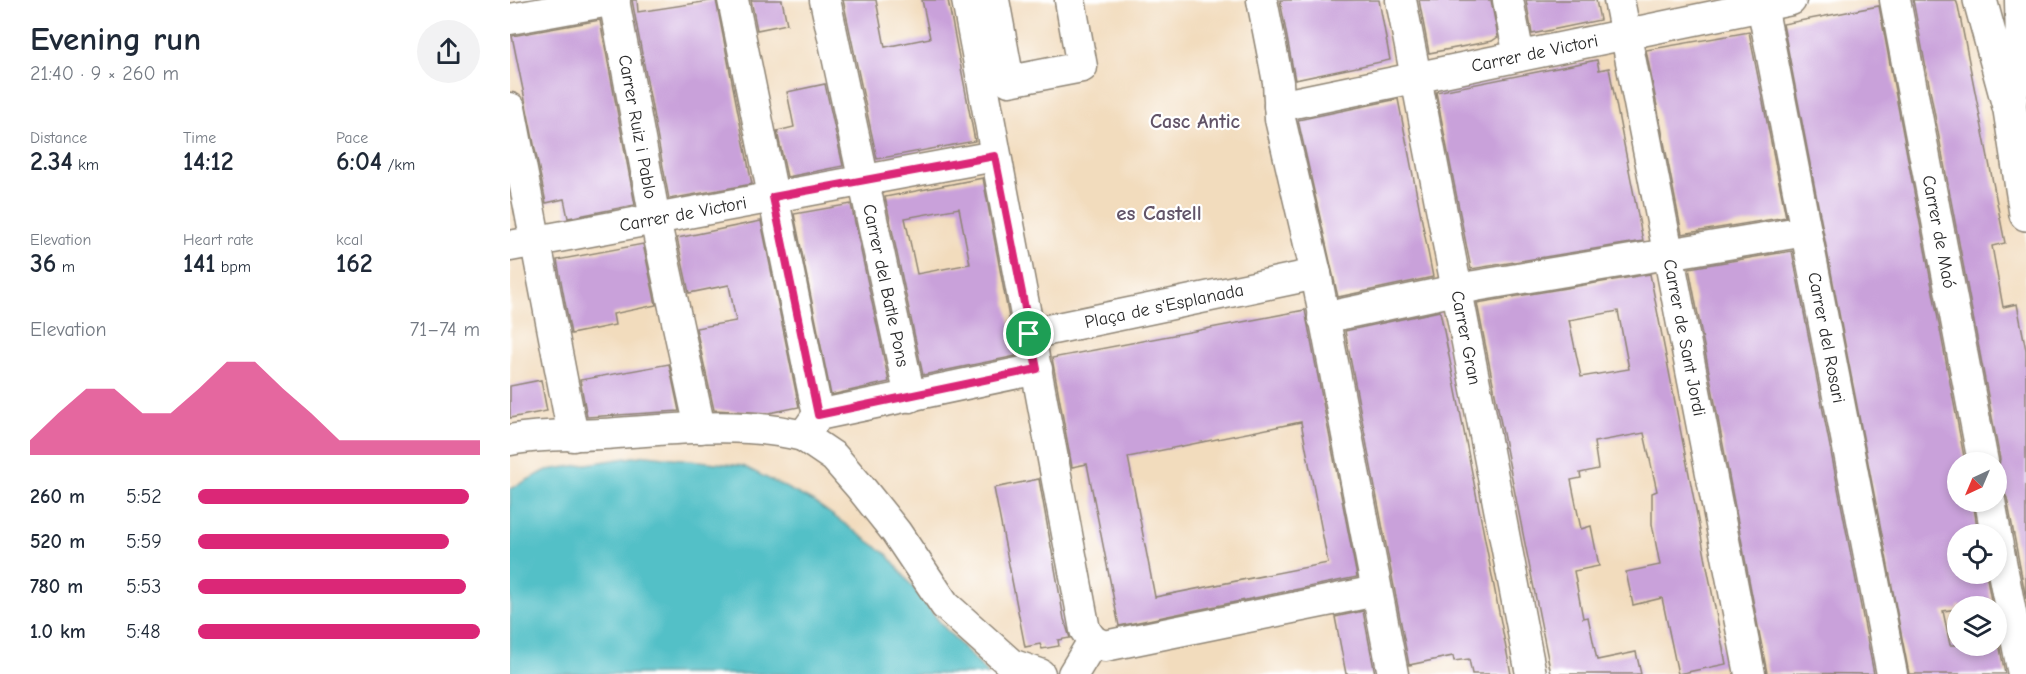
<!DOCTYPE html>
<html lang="en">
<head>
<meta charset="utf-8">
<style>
	:root { --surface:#fff; --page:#f2f2f3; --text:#1f2937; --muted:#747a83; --accent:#db2777 }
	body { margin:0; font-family:"Comic Neue",sans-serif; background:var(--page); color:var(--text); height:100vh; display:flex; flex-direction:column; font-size:22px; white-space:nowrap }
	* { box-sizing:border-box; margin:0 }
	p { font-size:20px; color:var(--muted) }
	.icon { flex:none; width:33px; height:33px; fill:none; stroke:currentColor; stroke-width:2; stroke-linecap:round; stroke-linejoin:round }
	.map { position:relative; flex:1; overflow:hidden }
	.panel { display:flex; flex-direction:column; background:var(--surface); width:510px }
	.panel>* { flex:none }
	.needle { width:39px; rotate:224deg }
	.tools { position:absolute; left:1437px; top:452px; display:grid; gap:12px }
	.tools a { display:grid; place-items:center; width:60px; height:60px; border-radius:50%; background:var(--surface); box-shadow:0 3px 9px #0003; font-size:30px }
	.pin { position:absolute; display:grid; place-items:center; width:51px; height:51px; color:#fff; margin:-26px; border:3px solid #fff; border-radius:50%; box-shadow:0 2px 6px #0007 }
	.round { display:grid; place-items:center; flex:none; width:63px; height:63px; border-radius:32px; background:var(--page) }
	.overview { display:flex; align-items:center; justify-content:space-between; height:102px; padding:0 30px }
	h1 { font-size:33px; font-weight:700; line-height:45px }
	.stats { display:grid; grid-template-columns:repeat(3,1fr); gap:9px; height:102px; padding:6px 30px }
	.stats div { display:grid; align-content:center }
	.stats b { font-size:26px; font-weight:700 }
	.stats small { font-size:16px; font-weight:400 }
	.stats p { font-size:16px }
	.chart { height:168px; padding:12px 30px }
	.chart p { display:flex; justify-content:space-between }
	.chart svg { width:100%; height:108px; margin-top:6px; fill:var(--accent); opacity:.7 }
	ul { padding:0 30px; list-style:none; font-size:20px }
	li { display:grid; grid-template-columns:96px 72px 1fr; align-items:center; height:45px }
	li i { height:15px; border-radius:8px; background:var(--accent) }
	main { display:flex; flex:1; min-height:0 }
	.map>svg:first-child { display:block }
	.water { fill:#52c0c7; stroke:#3e7679; stroke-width:1.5 }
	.building { fill:#c9a1da; fill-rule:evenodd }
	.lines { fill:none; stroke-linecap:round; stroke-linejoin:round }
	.minor-casing { stroke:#8e8474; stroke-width:33 }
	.major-casing { stroke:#8e8474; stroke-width:36 }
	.minor { stroke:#fff; stroke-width:30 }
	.major { stroke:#fff; stroke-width:33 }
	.route-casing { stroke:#fff; stroke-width:12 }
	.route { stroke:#db2777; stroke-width:8 }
	.labels { text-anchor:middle; stroke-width:4.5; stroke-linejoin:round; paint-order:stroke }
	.street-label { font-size:18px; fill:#2b2b2b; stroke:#fff }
	.neighbourhood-label { font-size:20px; font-weight:bold; fill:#625468; stroke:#fff }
	.quarter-label { font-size:21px; font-weight:bold; fill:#625468; stroke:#fff }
</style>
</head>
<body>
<main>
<section class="panel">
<div class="overview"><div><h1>Evening run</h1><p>21:40 · 9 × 260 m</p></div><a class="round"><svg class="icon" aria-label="share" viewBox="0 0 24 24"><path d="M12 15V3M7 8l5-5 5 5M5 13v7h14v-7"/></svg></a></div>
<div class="stats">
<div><p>Distance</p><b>2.34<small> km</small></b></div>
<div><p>Time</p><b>14:12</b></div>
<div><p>Pace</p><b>6:04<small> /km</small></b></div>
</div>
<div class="stats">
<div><p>Elevation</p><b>36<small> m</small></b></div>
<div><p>Heart rate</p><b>141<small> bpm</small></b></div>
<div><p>kcal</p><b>162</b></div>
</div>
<div class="chart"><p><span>Elevation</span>71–74 m</p>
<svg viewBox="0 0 160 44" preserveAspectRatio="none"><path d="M0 44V38L10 27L20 17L30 17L40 27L50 27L60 17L70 6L80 6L90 17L100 27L110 38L120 38L130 38L140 38L150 38L160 38V44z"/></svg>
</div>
<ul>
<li><b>260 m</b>5:52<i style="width:96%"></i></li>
<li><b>520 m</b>5:59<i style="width:89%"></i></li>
<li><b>780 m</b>5:53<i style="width:95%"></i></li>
<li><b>1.0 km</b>5:48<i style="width:100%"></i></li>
</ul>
</section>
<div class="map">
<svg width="1516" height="674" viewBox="0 0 1516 674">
	<rect width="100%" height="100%" fill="#fff"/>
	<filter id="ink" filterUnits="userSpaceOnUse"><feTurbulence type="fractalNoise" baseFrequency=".0167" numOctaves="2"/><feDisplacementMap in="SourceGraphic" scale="12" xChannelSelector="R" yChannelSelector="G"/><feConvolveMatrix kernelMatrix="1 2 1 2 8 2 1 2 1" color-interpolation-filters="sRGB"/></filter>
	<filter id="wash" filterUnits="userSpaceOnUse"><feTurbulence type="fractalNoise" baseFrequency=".008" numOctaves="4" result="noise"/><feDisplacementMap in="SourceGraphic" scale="24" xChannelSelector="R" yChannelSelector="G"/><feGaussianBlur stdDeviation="1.35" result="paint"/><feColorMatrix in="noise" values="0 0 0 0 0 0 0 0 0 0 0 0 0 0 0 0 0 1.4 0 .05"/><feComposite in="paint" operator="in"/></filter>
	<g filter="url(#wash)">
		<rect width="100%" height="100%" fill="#f2dcbd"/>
		<polygon class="water" points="137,455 233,466 304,502 378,555 432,625 478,674 0,674 0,489 37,470"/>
		<g id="blocks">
			<g class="building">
				<polygon points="122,0 127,0 128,12 206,0 242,184 159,199"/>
				<polygon points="241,0 272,0 277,24 247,30"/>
				<polygon points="333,0 366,0 375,47 420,38 412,0 438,0 465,141 367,159"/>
				<polygon points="770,0 869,0 880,60 785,80"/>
				<polygon points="909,0 981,0 988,37 982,41 919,53"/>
				<polygon points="1016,0 1086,0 1090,20 1022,34"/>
				<polygon points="1403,0 1446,0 1448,6 1495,243 1482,246 1493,307 1507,304 1516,350 1516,599 1497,498 1493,490 1486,485 1490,459"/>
				<polygon points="1369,6 1455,462 1448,462 1448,501 1463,501 1468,534 1448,534 1448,573 1476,573 1482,606 1448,606 1448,609 1433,611 1440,645 1486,645 1486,628 1495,674 1399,674 1273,24"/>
				<polygon points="90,20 125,205 58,218 54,199 36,203 2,36"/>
				<polygon points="1239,32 1276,217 1172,234 1136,50"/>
				<polygon points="1087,60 1089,70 1099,68 1133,241 961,269 926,92"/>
				<polygon points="315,84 333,166 277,177 267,131 284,127 277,92"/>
				<polygon points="888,99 923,277 828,297 788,120"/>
				<path d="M473,178L506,356L413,375L375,197ZM449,208L460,264L407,274L395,218Z"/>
				<polygon points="341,204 379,382 321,395 284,214"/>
				<polygon points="251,221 289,407 259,413 204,410 186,328 226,321 219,285 179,293 167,238"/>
				<polygon points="133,244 146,305 103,314 105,325 61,334 47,260"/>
				<polygon points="1282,251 1364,674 1257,673 1179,268"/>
				<path d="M1140,274L1216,664L1168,674L1152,598L1123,605L1116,572L1150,565L1142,524V493L1147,491L1134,433L1084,442L1088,469L1070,473L1071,478L1061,480L1071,529L1081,526L1089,566L1064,571L1073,618L1078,617L1087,660L1126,652L1131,674H1041L967,303ZM1108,311L1119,369L1071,377L1059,320Z"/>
				<path d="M795,310L847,577L609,626L577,464L562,467L542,358ZM791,422L818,563L645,597L618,457Z"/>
				<polygon points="930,311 951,416 1001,674 962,674 959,659 944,661 943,656 899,665 835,331"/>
				<polygon points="159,364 169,411 77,417 70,380"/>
				<polygon points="31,380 37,411 0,418 0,386"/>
				<polygon points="529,479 554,619 560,638 548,640 549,646 532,649 530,644 515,647 484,488"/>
				<polygon points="853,611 865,674 836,674 825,617"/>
			</g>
		</g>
	</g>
	<g filter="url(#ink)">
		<use href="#blocks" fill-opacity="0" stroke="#8e8474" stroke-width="1.5"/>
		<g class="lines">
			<g class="minor-casing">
				<g id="minor">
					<path id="s1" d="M104,0L145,219L190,428"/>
					<polyline points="223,0 308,415"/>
					<path id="s2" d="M315,0L400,397"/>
					<polyline points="457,0 575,630 583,641"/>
					<polyline points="484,0 499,81 572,67 560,0"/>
					<polyline points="752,0 768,82 770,119 806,274 883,674"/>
					<path id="s3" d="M891,0L1021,674"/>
					<polyline points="998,0 1009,56"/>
					<path id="s4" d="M1109,0L1240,674"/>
					<path id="s5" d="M1251,0L1382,674"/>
					<path id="s6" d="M1385,0L1473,462"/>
					<polyline points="0,19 105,0"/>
					<path id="s7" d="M769,106L1281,0"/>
					<polyline points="0,108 63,436"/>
					<polyline points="1500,110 1511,44 1510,0"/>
					<path id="s8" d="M0,246L485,156"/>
					<polyline points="813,318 965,286 1296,231"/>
					<path id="s9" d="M519,334L806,274"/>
					<polyline points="527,369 308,415 293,436 324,457 350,487 386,532 435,605 501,664 530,674"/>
					<path d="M0,440C31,434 60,436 92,434C158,430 229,420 293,436"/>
					<polyline points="1480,501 1486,534"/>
					<polyline points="1486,536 1513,674"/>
					<polyline points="583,641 595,646 866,591"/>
					<polyline points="563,674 583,641"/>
				</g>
			</g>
			<g class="major-casing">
				<polyline id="major" points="1470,0 1500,110 1516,214"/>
			</g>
			<use href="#minor" class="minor"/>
			<use href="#major" class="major"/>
		</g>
	</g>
	<g class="lines" filter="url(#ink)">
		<g class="route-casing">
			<polygon id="route" points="485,156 527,369 308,415 263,197"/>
		</g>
		<use href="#route" class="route"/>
	</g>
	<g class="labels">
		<g class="street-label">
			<text dy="6" stroke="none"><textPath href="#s7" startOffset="261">Carrer de Victori</textPath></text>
			<text dy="6" stroke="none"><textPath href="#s1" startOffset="129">Carrer Ruiz i Pablo</textPath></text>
			<text dy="6" stroke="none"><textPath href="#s8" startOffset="176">Carrer de Victori</textPath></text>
			<text dy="6" stroke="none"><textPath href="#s6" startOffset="236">Carrer de Maó</textPath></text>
			<text dy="6" stroke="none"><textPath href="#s2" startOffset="292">Carrer del Batle Pons</textPath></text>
			<text dy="6" stroke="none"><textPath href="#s9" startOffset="138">Plaça de s'Esplanada</textPath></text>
			<text dy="6" stroke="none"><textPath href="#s3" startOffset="344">Carrer Gran</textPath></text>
			<text dy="6" stroke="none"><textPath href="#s4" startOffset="344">Carrer de Sant Jordi</textPath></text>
			<text dy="6" stroke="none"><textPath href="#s5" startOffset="344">Carrer del Rosari</textPath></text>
		</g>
		<g class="neighbourhood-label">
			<text x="685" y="128">Casc Antic</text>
		</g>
		<g class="quarter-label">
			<text x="649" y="220">es Castell</text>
		</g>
	</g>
</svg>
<div class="tools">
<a><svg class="needle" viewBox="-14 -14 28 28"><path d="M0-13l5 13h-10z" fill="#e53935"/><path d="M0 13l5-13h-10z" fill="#747a83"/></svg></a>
<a><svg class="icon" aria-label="locate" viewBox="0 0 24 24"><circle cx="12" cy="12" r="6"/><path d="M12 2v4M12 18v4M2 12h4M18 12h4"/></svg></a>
<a><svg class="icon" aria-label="layers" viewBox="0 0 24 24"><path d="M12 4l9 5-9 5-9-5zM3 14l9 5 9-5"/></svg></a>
</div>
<div class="pin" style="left:519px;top:334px;background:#1e9e55"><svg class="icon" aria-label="arrive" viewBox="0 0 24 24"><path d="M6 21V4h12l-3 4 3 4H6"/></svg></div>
</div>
</main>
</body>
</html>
